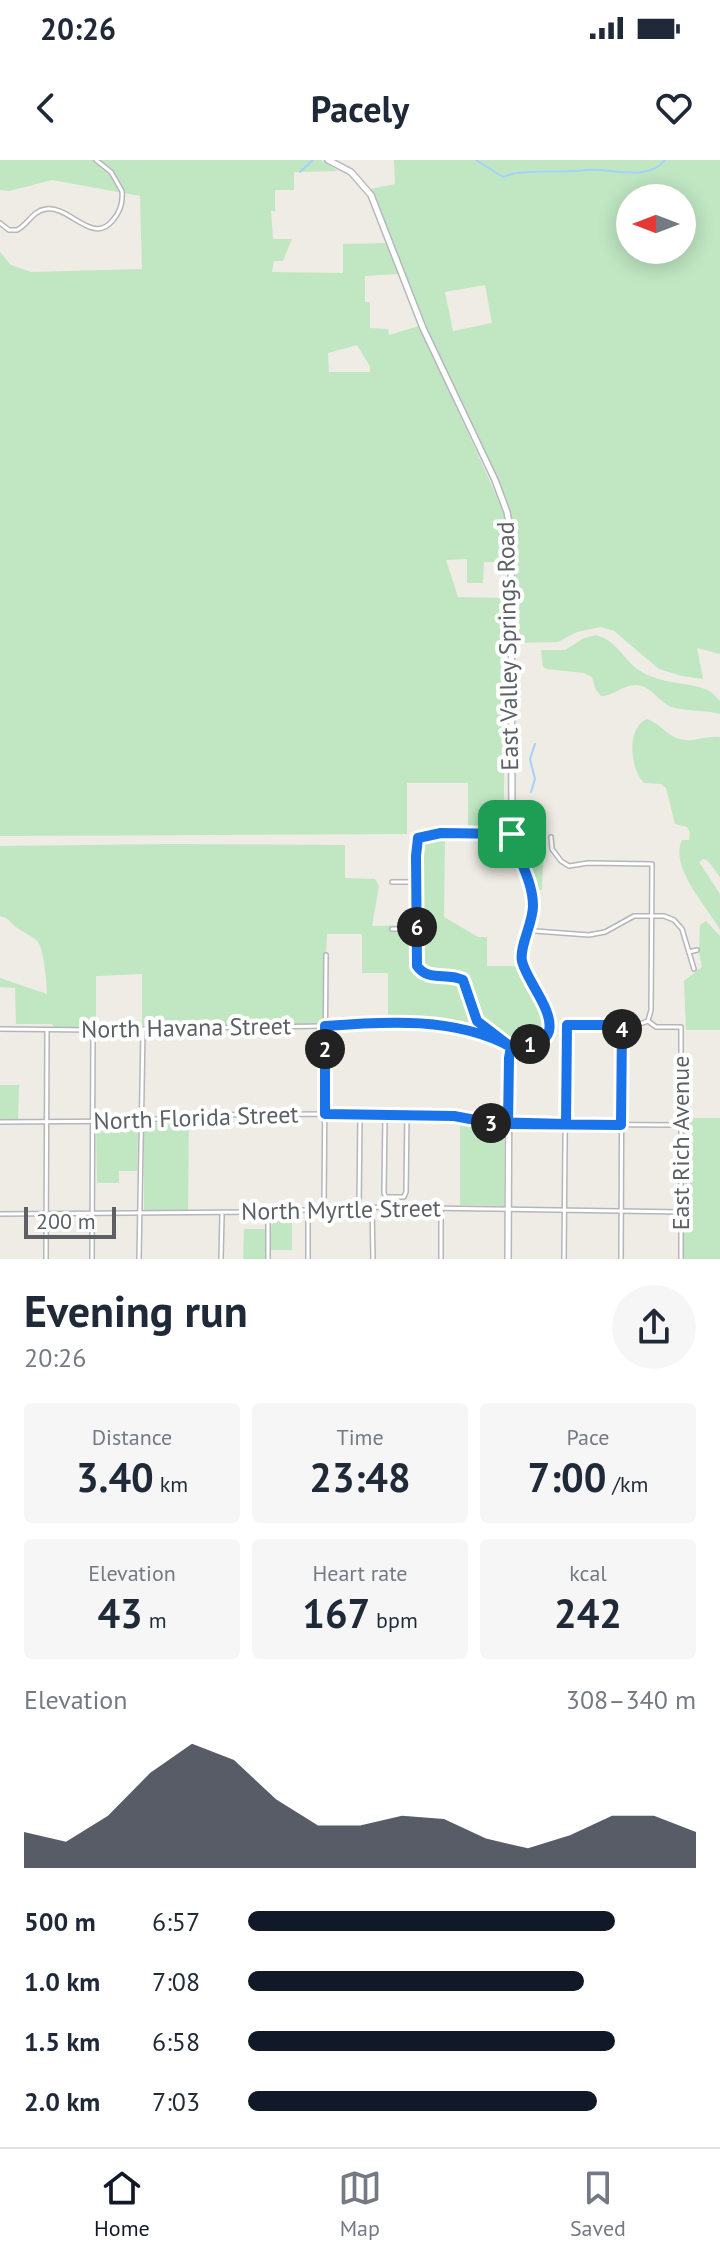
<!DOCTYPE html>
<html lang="en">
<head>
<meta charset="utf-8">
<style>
	:root { --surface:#fff; --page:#f6f6f7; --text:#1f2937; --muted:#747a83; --line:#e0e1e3; --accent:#111827 }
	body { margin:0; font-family:"PT Sans",sans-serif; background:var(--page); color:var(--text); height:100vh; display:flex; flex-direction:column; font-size:30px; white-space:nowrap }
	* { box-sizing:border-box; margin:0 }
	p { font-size:26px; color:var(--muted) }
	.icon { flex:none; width:44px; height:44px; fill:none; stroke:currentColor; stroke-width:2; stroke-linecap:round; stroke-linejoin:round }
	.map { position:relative; height:1099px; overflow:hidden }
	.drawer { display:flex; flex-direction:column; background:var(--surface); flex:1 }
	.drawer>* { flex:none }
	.needle { width:52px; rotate:270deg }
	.buttons { position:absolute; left:616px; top:24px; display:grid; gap:16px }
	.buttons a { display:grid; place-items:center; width:80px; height:80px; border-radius:50%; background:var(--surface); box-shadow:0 4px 20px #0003; font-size:40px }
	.scale { position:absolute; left:24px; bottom:20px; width:92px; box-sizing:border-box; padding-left:8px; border:4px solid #5c5f64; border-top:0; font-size:22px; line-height:28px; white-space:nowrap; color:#5c5f64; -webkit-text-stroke:6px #fff; paint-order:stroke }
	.pin { position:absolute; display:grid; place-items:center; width:68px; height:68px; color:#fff; margin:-34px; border-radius:16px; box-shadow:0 4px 12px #0006 }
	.km { position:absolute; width:40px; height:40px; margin:-20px; border-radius:50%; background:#222; color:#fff; font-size:22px; line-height:40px; text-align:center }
	.round { display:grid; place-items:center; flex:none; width:84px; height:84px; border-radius:42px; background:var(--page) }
	.head { display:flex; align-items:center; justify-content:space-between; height:136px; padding:0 24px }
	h1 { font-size:44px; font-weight:800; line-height:60px }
	.stats { display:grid; grid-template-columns:repeat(3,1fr); gap:12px; height:136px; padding:8px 24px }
	.stats div { display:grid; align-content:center; border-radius:8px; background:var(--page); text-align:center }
	.stats b { font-size:40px; font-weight:800 }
	.stats small { font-size:22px; font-weight:400 }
	.stats p { font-size:22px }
	.chart { height:224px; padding:16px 24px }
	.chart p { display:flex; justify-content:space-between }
	.chart svg { width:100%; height:144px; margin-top:8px; fill:var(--accent); opacity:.7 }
	ul { padding:0 24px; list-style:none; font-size:26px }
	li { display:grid; grid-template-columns:128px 96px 1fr; align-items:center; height:60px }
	li i { height:20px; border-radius:10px; background:var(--accent) }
	.status { display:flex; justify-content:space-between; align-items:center; height:56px; padding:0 40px; background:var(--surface); direction:ltr }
	.status svg { height:22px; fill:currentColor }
	header { display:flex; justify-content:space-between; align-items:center; height:104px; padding:0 24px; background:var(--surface); font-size:36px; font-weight:800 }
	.menu { display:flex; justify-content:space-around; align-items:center; height:112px; border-top:2px solid var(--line); background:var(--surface); font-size:22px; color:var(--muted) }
	.menu a { display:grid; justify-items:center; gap:4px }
	.menu .selected { color:var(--accent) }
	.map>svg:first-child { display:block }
	.green { fill:#c0e6c2; fill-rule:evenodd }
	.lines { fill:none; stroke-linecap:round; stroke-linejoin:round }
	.stream { stroke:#a4d2fe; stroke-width:2 }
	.street-casing { stroke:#b4b6bb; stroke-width:6 }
	.secondary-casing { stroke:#b5b8be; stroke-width:8 }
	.street { stroke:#fff; stroke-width:3 }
	.secondary { stroke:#fff; stroke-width:5 }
	.route-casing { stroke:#fff; stroke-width:16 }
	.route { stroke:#1a73e8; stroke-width:10 }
	.labels { text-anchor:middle; stroke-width:8; stroke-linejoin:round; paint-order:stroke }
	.street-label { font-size:24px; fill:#5c5f64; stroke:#fff }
</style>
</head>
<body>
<div class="status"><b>20:26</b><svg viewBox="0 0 49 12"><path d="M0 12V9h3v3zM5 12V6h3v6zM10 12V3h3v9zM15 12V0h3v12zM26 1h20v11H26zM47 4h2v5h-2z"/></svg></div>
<header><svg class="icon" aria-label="back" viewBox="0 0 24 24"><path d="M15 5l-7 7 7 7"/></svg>Pacely<svg class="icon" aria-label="heart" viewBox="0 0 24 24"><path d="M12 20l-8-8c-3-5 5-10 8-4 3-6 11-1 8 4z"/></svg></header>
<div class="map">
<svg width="720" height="1099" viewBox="0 0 720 1099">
	<rect width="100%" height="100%" fill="#eeece4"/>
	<g class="green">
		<path d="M0,0H321L338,11L294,12V30H275V51H271L273,79H292L283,101H274L272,112L343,113V84L386,83L398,114L365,116V142H370V168L388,169L389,175L419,166L504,352L508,373V402H484L483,423H467V399L446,400L458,437L507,438L504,487V662L502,666C489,666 481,672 468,672V623H407V674L0,676V92L11,105L31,112L142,109L140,36L52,20L9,31L0,30ZM357,185L370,206V212H329L328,193Z"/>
		<path d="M394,0H720V494L697,488L703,519L682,516L659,509L614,471L601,467L577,472L558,482L512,483L513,375L502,333L437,192L371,29L395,24ZM630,38H682V90H630ZM485,125L492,163L453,171L445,132Z"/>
		<path d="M596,475C623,483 621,504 650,516C669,524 688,523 705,529C711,531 716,537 720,541V554C705,550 690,551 675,548C659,544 654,527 637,525C622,524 615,536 601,536L596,530L592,517L584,513L547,509L543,507L541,490H565L584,478Z"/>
		<path d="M647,559C660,563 667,576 680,579C693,583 707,575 720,577V717L708,701L703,699L699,702L720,734V770C707,746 669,707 682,680H689L690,672L687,667L675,664L666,628L661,624L644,623C630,609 626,567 647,559Z"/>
		<path d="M419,680H445L444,757L478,777H487V806H522L548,867L544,877C519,885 493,883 477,858C470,847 471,833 467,821C452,810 436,818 420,809L418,803Z"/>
		<path d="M174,684L345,685V718L375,719L379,726L372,766L416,765L415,799L419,812C432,822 449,811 462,821C471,828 467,847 474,857C481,869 493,875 502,882C459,863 434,863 388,863V813H362V774H327L323,862L320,865L145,868L142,865V814L96,816V866L94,868L55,869L52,864H16L15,828L0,827V818L47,834C47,824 44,790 38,782C33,776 22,772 16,767C10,762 9,758 0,756V686Z"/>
		<polygon points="516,685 544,686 542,730 533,730"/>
		<polygon points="706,761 720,776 720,870 686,870 684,821 702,807 699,792 700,765"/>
		<polygon points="0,925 19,925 18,961 0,961"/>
		<polygon points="189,956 188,1051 144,1050 144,965"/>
		<polygon points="682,958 720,958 720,1099 683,1099"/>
		<polygon points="460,959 484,965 504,967 504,1046 460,1045"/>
		<polygon points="100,964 134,964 138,968 137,1011 119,1011 119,1023 97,1023 96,967"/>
		<polygon points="272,1054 292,1054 292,1090 270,1090"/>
		<polygon points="244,1069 266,1069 266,1099 243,1099"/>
	</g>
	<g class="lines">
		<g class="stream">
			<polyline points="476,0 503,17 515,13"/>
			<polyline points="300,12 313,0"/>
			<path d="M517,13C541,10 564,13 586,10C608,7 648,23 665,0"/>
			<polyline points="531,632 535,619 530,599 535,584"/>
		</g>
		<g class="street-casing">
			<g id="street">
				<path d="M0,63L9,70H17C29,64 32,51 46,49C69,45 93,86 113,60C120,52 123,41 122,31L111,12L96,0"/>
				<polyline points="551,677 552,689 561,701 569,706 588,703 652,704 651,850 648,861"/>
				<polyline points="392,722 416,722"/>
				<polyline points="392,769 417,769"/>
				<polyline points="535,771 589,775 605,772 634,756 664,756 674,760 682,769 694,809"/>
				<polyline points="689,792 697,790"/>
				<polyline points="0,869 93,870 431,864 468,870 511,887"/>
				<path d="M506,884L486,869L475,857L463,820C448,812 430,821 418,808L416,696L417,679C432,666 490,674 512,674"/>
				<polyline points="385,955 384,1033 386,1037 404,1037 406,1032 407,955"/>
				<polyline points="0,962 141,961 188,955 325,954 454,956 508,964 680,965"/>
				<polyline points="324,1047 326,795"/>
				<polyline points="359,1047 360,955"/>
				<polyline points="372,1047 373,1099"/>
				<polyline points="0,1054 268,1052 359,1047 682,1052"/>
				<polyline points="46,1099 47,871"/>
				<polyline points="92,1099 93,871"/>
				<polyline points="139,1099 143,870"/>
				<polyline points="221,1099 222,1055"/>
				<polyline points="268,1099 268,1052"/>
				<polyline points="308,1099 308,1051"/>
				<polyline points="441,1099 441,1048"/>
				<polyline points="564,1099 566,868 570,864 637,865 648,861 656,867 681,867 681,1099"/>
				<polyline points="621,1099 622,865"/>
			</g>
		</g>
		<g class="secondary-casing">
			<path id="secondary" d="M328,0L351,12L371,35L423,168L495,320L507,352L511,373L512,674L529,719L532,739L530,768L522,799L549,866C547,885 531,883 516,885L509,892L508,1099"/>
		</g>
		<use href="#street" class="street"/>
		<use href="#secondary" class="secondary"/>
	</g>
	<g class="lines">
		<g class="route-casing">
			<path id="route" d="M512,674C517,699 533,720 533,746C533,763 519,787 522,801C526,820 554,850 549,871C544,888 523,881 511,887C456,857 387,861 325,866V954L454,956L486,962L566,964L567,865H622L621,965L508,964L509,898L511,887L477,861L463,820C447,812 428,822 417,806L416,696L418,678L441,673L512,674"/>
		</g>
		<use href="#route" class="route"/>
	</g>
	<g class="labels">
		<g class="street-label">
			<text transform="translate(508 486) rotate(-91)" y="8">East Valley Springs Road</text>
			<text transform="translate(186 868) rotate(-1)" y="8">North Havana Street</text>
			<text transform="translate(196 958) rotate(-2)" y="8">North Florida Street</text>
			<text transform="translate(681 983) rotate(-90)" y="8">East Rich Avenue</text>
			<text transform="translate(341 1050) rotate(-1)" y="8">North Myrtle Street</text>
		</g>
	</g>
</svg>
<div class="buttons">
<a><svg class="needle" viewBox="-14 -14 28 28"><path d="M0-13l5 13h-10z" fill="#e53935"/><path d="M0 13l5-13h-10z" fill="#747a83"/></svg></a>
</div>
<div class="scale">200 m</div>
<div class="pin" style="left:512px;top:674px;background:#1e9e55"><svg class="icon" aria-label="arrive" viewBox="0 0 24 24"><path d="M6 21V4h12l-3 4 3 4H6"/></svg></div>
<b class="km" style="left:530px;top:884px">1</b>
<b class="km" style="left:325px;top:889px">2</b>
<b class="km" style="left:491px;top:963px">3</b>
<b class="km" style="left:622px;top:869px">4</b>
<b class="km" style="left:417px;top:767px">6</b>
</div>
<section class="drawer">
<div class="head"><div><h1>Evening run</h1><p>20:26</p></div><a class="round"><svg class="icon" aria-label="share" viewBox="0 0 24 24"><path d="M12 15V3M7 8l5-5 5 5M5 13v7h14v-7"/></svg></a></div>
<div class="stats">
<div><p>Distance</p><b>3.40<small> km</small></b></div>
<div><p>Time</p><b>23:48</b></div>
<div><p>Pace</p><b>7:00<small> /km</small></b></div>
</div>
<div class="stats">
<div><p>Elevation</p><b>43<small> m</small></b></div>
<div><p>Heart rate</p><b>167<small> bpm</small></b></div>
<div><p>kcal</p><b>242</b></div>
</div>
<div class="chart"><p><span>Elevation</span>308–340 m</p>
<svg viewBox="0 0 160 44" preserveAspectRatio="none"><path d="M0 44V33L10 36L20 28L30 15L40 6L50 11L60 23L70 31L80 31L90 28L100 29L110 35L120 38L130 34L140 28L150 28L160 33V44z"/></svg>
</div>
<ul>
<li><b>500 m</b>6:57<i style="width:82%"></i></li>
<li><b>1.0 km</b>7:08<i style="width:75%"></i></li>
<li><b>1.5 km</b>6:58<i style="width:82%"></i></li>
<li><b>2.0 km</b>7:03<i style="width:78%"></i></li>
</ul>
</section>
<nav class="menu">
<a class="selected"><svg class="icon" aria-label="home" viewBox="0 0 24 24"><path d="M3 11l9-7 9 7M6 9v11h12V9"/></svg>Home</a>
<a><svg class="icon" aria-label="map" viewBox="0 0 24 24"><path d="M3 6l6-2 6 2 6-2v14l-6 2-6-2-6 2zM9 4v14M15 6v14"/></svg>Map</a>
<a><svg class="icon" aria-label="saved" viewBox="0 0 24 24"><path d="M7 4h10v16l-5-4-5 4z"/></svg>Saved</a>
</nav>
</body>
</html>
